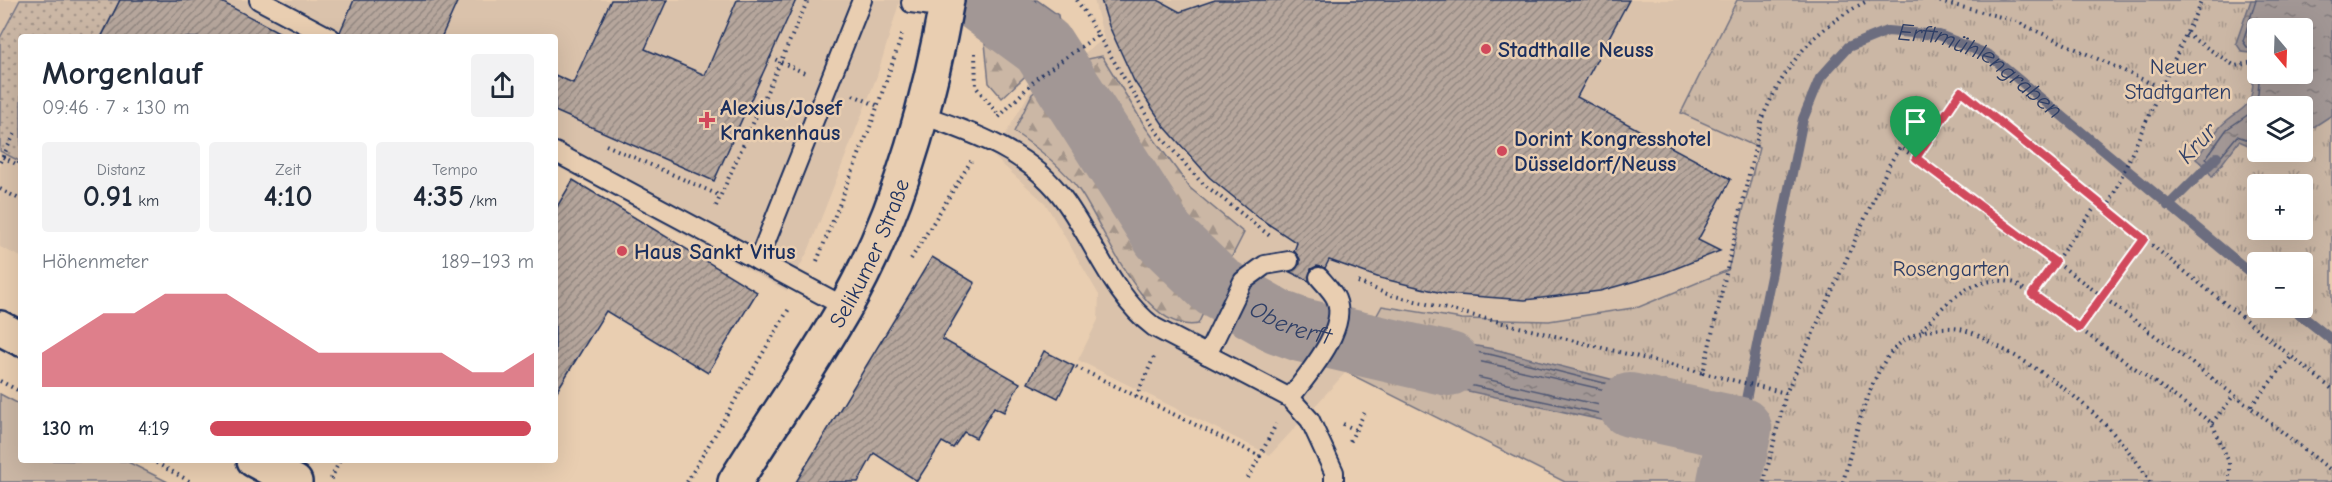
<!DOCTYPE html>
<html lang="de">
<head>
<meta charset="utf-8">
<style>
	:root { --surface:#fff; --page:#f2f2f3; --text:#1f2937; --muted:#747a83; --accent:#d1495b }
	body { margin:0; font-family:"Comic Neue",sans-serif; background:var(--page); color:var(--text); height:100vh; display:flex; flex-direction:column; font-size:22px; white-space:nowrap }
	* { box-sizing:border-box; margin:0 }
	p { font-size:20px; color:var(--muted) }
	.icon { flex:none; width:33px; height:33px; fill:none; stroke:currentColor; stroke-width:2; stroke-linecap:round; stroke-linejoin:round }
	.map { position:relative; flex:1; overflow:hidden }
	.drawer { position:absolute; left:18px; top:34px; width:540px; height:429px; display:flex; flex-direction:column; background:var(--surface); border-radius:6px; box-shadow:0 6px 24px #0002 }
	.drawer>* { flex:none }
	.needle { width:39px; rotate:161deg }
	.tools { position:absolute; left:2247px; top:18px; display:grid; gap:12px }
	.tools a { display:grid; place-items:center; width:66px; height:66px; border-radius:6px; background:var(--surface); box-shadow:0 6px 24px #0002; font-size:30px }
	.pin { position:absolute; display:grid; place-items:center; width:51px; height:51px; color:#fff; margin:-62px -26px; border-radius:50% 50% 50% 0; rotate:-45deg; box-shadow:0 0 6px #0007 }
	.pin .icon { rotate:45deg }
	.round { display:grid; place-items:center; flex:none; width:63px; height:63px; border-radius:6px; background:var(--page) }
	.head { display:flex; align-items:center; justify-content:space-between; height:102px; padding:0 24px }
	h1 { font-size:33px; font-weight:700; line-height:45px }
	.metrics { display:grid; grid-template-columns:repeat(3,1fr); gap:9px; height:102px; padding:6px 24px }
	.metrics div { display:grid; align-content:center; border-radius:6px; background:var(--page); text-align:center }
	.metrics b { font-size:30px; font-weight:700 }
	.metrics small { font-size:16px; font-weight:400 }
	.metrics p { font-size:16px }
	.chart { height:168px; padding:12px 24px }
	.chart p { display:flex; justify-content:space-between }
	.chart svg { width:100%; height:108px; margin-top:6px; fill:var(--accent); opacity:.7 }
	ul { padding:0 24px; list-style:none; font-size:20px }
	li { display:grid; grid-template-columns:96px 72px 1fr; align-items:center; height:45px }
	li i { height:15px; border-radius:8px; background:var(--accent) }
	.map>svg:first-child { display:block }
	.built { fill:#dac2ab }
	.grass { fill:#cbb7a5; stroke:#737382; stroke-width:1.5 }
	.forest { fill:url(#forest-firs); stroke:#737382; stroke-width:1.5 }
	.park { fill:url(#park-tufts); stroke:#737382; stroke-width:1.5; fill-rule:evenodd }
	.garden { fill:url(#garden-dots); stroke:#737382; stroke-width:1.5 }
	.water { fill:url(#water-ripples); stroke:#6c6d7f; stroke-width:1.5 }
	.lines { fill:none; stroke-linecap:round; stroke-linejoin:round }
	.shore { stroke:#515974; stroke-width:1.5 }
	.stream { stroke:#6c6d7f; stroke-width:10 }
	.river { stroke:#a29795; stroke-width:64 }
	.building { fill:url(#building-hatch); stroke:#1b2f5e; stroke-width:1.5 }
	.lane-casing { stroke:#1b2f5e; stroke-width:22 }
	.street-casing { stroke:#1b2f5e; stroke-width:38 }
	.secondary-casing { stroke:#1b2f5e; stroke-width:38 }
	.path { stroke:#1b2f5e; stroke-width:4; stroke-dasharray:1.5 4.5; stroke-linecap:butt }
	.lane { stroke:#e9ceb1; stroke-width:18 }
	.street { stroke:#e9ceb1; stroke-width:33 }
	.secondary { stroke:#e9ceb1; stroke-width:33 }
	.route-casing { stroke:#fff; stroke-width:12 }
	.route { stroke:#d1495b; stroke-width:8 }
	.poi-dot { fill:#d1495b; stroke:#e9ceb1; stroke-width:2 }
	.labels { text-anchor:middle; stroke-width:5; stroke-linejoin:round; paint-order:stroke }
	.poi-label { font-size:22px; font-weight:bold; fill:#1b2f5e; stroke:#e9ceb1; text-anchor:start }
	.park-label { font-size:22px; fill:#2d3d65; stroke:#e9ceb1 }
	.street-label { font-size:22px; fill:#1b2f5e; stroke:#e9ceb1 }
	.water-label { font-size:24px; font-style:italic; fill:#2f3f66; stroke:#e9ceb1 }
</style>
</head>
<body>
<div class="map">
<svg width="2332" height="482" viewBox="0 0 2332 482">
	<defs>
		<pattern id="forest-firs" width="22" height="20" patternUnits="userSpaceOnUse" patternTransform="scale(1.5)"><rect width="22" height="20" fill="#cbb7a5"/><path d="M5 1l3.5 6h-7zM16 11l3.5 6h-7z" fill="#a4958a"/></pattern>
		<pattern id="park-tufts" width="24" height="20" patternUnits="userSpaceOnUse" patternTransform="scale(1.5)"><rect width="24" height="20" fill="#cbb7a5"/><path d="M3 7l-1-3M5 7V3M7 7l1-3M15 17l-1-3M17 17v-4M19 17l1-3" fill="none" stroke="#a4958a"/></pattern>
		<pattern id="garden-dots" width="8" height="8" patternUnits="userSpaceOnUse" patternTransform="scale(1.5)"><rect width="8" height="8" fill="#cbb7a5"/><path d="M2 2h.1M6 6h.1" fill="none" stroke="#a4958a" stroke-width="1.8" stroke-linecap="round"/></pattern>
		<pattern id="water-ripples" width="26" height="14" patternUnits="userSpaceOnUse" patternTransform="scale(1.5)"><rect width="26" height="14" fill="#a29795"/><path d="M2 4q2-2 4 0t4 0M15 11q2-2 4 0t4 0" fill="none" stroke="#837c7d"/></pattern>
		<pattern id="building-hatch" width="6" height="6" patternUnits="userSpaceOnUse" patternTransform="scale(1.5)"><rect width="6" height="6" fill="#b6a69c"/><path d="M-1 1l2-2M0 6l6-6M5 7l2-2" fill="none" stroke="#938882"/></pattern>
	</defs>
	<rect width="100%" height="100%" fill="#e9ceb1"/>
	<filter id="ink" filterUnits="userSpaceOnUse"><feTurbulence type="fractalNoise" baseFrequency=".0167" numOctaves="2"/><feDisplacementMap in="SourceGraphic" scale="12" xChannelSelector="R" yChannelSelector="G"/><feConvolveMatrix kernelMatrix="1 2 1 2 8 2 1 2 1" color-interpolation-filters="sRGB"/></filter>
	<g filter="url(#ink)">
		<g class="built">
			<polygon points="0,0 900,0 877,76 809,249 787,291 555,165 555,38 21,38 21,257 0,247"/>
			<polygon points="1094,0 1737,0 1681,112 1759,148 1728,270 1639,307 1549,321 1462,319 1382,306 1346,372 1270,455 1078,360 1098,320 1099,295 1045,203 993,156 1030,92 1104,39"/>
		</g>
		<polygon class="grass" points="0,394 21,405 21,460 126,461 168,482 0,482"/>
		<g class="forest">
			<polygon points="985,43 1038,64 1002,98 989,83"/>
			<polygon points="1102,56 1146,128 1190,188 1244,233 1224,272 1194,249 1147,190 1109,114 1074,62"/>
			<path d="M1044,85L1099,183L1175,286L1207,305L1198,324C1142,334 1105,226 1079,190C1062,167 1038,148 1014,132L1032,94Z"/>
		</g>
		<path class="park" d="M1737,0H2332V482H1565L1346,372L1382,306L1462,319L1549,321L1639,307L1728,270L1759,148L1681,113ZM2258,28H2302V74H2258ZM2258,106H2302V152H2258ZM2258,184H2302V230H2258ZM2258,262H2302V308H2258Z"/>
		<polygon class="garden" points="20,0 120,0 101,37 21,38 21,162 0,151 0,38"/>
		<g class="water">
			<polygon points="992,0 1037,0 1058,15 1062,46 1038,64 985,43"/>
			<path d="M2251,0H2332V115L2303,134L2302,106H2258L2257,149L2239,141L2212,177L2206,167L2196,159C2204,148 2212,135 2222,125C2241,106 2253,112 2253,78L2257,73L2302,74V28H2258L2257,54L2242,52L2236,43Z"/>
			<polygon points="1074,62 1109,114 1147,190 1194,249 1224,272 1207,305 1175,286 1149,254 1099,183 1044,85"/>
			<polygon points="1259,297 1308,316 1294,345 1246,322"/>
			<polygon points="1370,328 1494,349 1618,381 1722,402 1709,455 1680,437 1445,386 1352,362"/>
		</g>
		<g class="lines">
			<g class="shore">
				<polyline points="997,0 992,39 1036,57 1055,42 1052,19 1037,7 1035,0"/>
				<polyline points="1005,0 1001,34 1036,48 1047,40 1046,24 1031,11 1027,0"/>
				<polyline points="2256,0 2243,41 2247,47 2258,49"/>
				<polygon points="1017,5 1024,17 1037,28 1036,38 1011,28 1013,7"/>
				<path d="M1073,72C1105,104 1118,153 1141,192C1160,223 1188,250 1216,273L1205,295C1159,287 1077,132 1053,88Z"/>
				<path d="M1070,83C1083,88 1094,114 1100,127C1126,184 1157,235 1206,275L1202,285C1166,280 1083,126 1063,90Z"/>
				<polyline points="2258,143 2237,136 2214,164 2206,158 2227,129 2249,114 2258,94 2259,81 2263,74"/>
				<polygon points="1264,305 1298,319 1292,335 1256,320"/>
				<polygon points="1376,335 1493,355 1616,386 1711,406 1714,409 1706,441 1702,443 1681,431 1446,380 1364,359 1362,355"/>
				<path d="M1379,343C1488,359 1594,390 1702,411L1704,415L1701,430L1697,432L1683,424L1376,354L1374,350Z"/>
			</g>
			<g class="stream">
				<polyline points="2168,206 2217,157"/>
				<polyline points="2292,308 2332,340"/>
				<path id="s1" d="M1740,429L1803,119L1820,78L1848,47L1887,31L1939,35L1989,55L2258,279"/>
			</g>
			<g class="river">
				<path id="s2" d="M979,0L1043,47L1164,236L1217,287L1279,322L1301,330L1449,364"/>
				<polyline points="1630,405 1740,429 1729,482"/>
			</g>
		</g>
		<g class="building">
			<polygon points="120,0 218,0 290,38 101,38"/>
			<polygon points="354,0 458,0 441,38 342,38 340,32"/>
			<polygon points="611,0 667,0 645,49 705,75 737,0 796,0 714,181 555,111 555,75 573,83"/>
			<polygon points="1101,0 1158,0 1180,12 1215,0 1629,0 1577,97 1731,179 1698,240 1720,251 1664,273 1600,291 1525,300 1446,294 1380,278 1329,260 1325,268 1317,266 1311,269 1309,281 1290,272 1300,264 1300,259 1294,251 1297,243 1259,218 1209,177 1164,126 1134,81 1109,26"/>
			<polygon points="573,180 757,292 708,373 606,311 555,394 555,210"/>
			<polygon points="932,257 975,283 942,339 1020,383 1004,412 994,407 976,438 964,432 953,448 942,442 917,481 874,453 858,482 796,482"/>
			<polygon points="1044,351 1074,366 1058,398 1028,383"/>
		</g>
		<g class="lines">
			<g class="lane-casing">
				<g id="lane">
					<polyline points="259,0 331,38"/>
					<polyline points="911,3 946,8"/>
					<path d="M922,115C974,133 1032,153 1065,201C1095,243 1113,296 1154,327L1290,398L1310,420L1334,472V482"/>
					<polyline points="555,152 845,307"/>
					<polyline points="758,261 862,0"/>
					<polyline points="1207,355 1243,281 1265,265 1289,261"/>
					<path d="M1290,398C1306,376 1349,329 1336,299C1333,292 1325,284 1319,277"/>
				</g>
			</g>
			<g class="street-casing">
				<g id="street">
					<polyline points="0,328 21,339"/>
					<polyline points="254,460 295,482"/>
				</g>
			</g>
			<g class="secondary-casing">
				<g id="secondary">
					<path id="s3" d="M735,482C771,424 810,368 844,309C898,215 928,106 947,0"/>
				</g>
			</g>
			<g class="path">
				<polyline points="1077,0 1156,131 1200,181 1270,236"/>
				<polyline points="1934,0 2013,20 2161,88 2202,0"/>
				<polyline points="2186,34 2235,66 2258,61"/>
				<polyline points="975,53 976,87 997,113"/>
				<polyline points="770,57 805,73"/>
				<polyline points="853,95 878,106"/>
				<polyline points="999,117 1038,77 1098,35"/>
				<polyline points="606,145 721,196"/>
				<polyline points="3,157 18,165 21,159"/>
				<polyline points="0,162 15,133"/>
				<polyline points="0,189 21,200"/>
				<polyline points="2098,203 2144,239"/>
				<polyline points="716,206 808,0"/>
				<polyline points="2107,209 2161,88"/>
				<polyline points="911,259 971,161"/>
				<polyline points="817,261 872,122 902,35"/>
				<polyline points="1358,282 1387,294 1703,373"/>
				<path d="M2032,294L2098,203L1961,91L1916,158C2027,241 2139,323 2250,407"/>
				<polyline points="2079,328 2144,239 2332,389"/>
				<path d="M1922,330C1945,302 1976,272 2015,283L2212,423L2229,462V482"/>
				<polyline points="2290,358 2250,407 2332,471"/>
				<polyline points="1076,367 1260,456 1276,424"/>
				<polyline points="0,381 21,392"/>
				<path d="M1786,393L1703,373L1762,118C1788,61 1813,29 1869,0"/>
				<polyline points="1136,397 1154,357"/>
				<polyline points="2212,423 2234,395"/>
				<polyline points="1343,424 1356,430"/>
				<polyline points="1350,441 1366,410"/>
				<polyline points="151,460 191,482"/>
				<polyline points="1248,478 1260,456"/>
				<polyline points="331,479 340,460"/>
				<polyline points="687,482 790,307"/>
				<polyline points="1764,482 1786,393 1889,165 1900,147 1916,158"/>
				<path d="M1843,482C1853,445 1870,364 1902,342C1920,329 1946,324 1967,331C1975,333 1984,339 1991,343C2053,374 2114,422 2150,482"/>
			</g>
			<use href="#lane" class="lane"/>
			<use href="#street" class="street"/>
			<use href="#secondary" class="secondary"/>
		</g>
	</g>
	<g class="lines" filter="url(#ink)">
		<g class="route-casing">
			<polygon id="route" points="1961,91 2144,239 2079,328 2032,294 2055,262 1916,158"/>
		</g>
		<use href="#route" class="route"/>
	</g>
	<g class="poi-dot">
		<circle cx="1486" cy="49" r="6"/>
		<path d="M704 111h6v6h6v6h-6v6h-6v-6h-6v-6h6z"/>
		<circle cx="1502" cy="151" r="6"/>
		<circle cx="622" cy="251" r="6"/>
	</g>
	<g class="labels">
		<g class="poi-label">
			<text x="1498" y="57">Stadthalle Neuss</text>
			<text x="720" y="115">Alexius/Josef<tspan x="720" dy="25">Krankenhaus</tspan></text>
			<text x="1514" y="146">Dorint Kongresshotel<tspan x="1514" dy="25">Düsseldorf/Neuss</tspan></text>
			<text x="634" y="259">Haus Sankt Vitus</text>
		</g>
		<g class="park-label">
			<text x="2178" y="74">Neuer<tspan x="2178" dy="25">Stadtgarten</tspan></text>
			<text x="1951" y="276">Rosengarten</text>
		</g>
		<g class="street-label">
			<text dy="8" stroke="none"><textPath href="#s3" startOffset="266">Selikumer Straße</textPath></text>
		</g>
		<g class="water-label">
			<text dy="8" stroke="none"><textPath href="#s1" startOffset="549">Erftmühlengraben</textPath></text>
			<text transform="translate(2197 143) rotate(-47)" y="8">Krur</text>
			<text dy="8" stroke="none"><textPath href="#s2" startOffset="460">Obererft</textPath></text>
		</g>
	</g>
</svg>
<div class="tools">
<a><svg class="needle" viewBox="-14 -14 28 28"><path d="M0-13l5 13h-10z" fill="#e53935"/><path d="M0 13l5-13h-10z" fill="#747a83"/></svg></a>
<a><svg class="icon" aria-label="layers" viewBox="0 0 24 24"><path d="M12 4l9 5-9 5-9-5zM3 14l9 5 9-5"/></svg></a>
<a>+</a>
<a>−</a>
</div>
<div class="pin" style="left:1916px;top:158px;background:#1e9e55"><svg class="icon" aria-label="arrive" viewBox="0 0 24 24"><path d="M6 21V4h12l-3 4 3 4H6"/></svg></div>
<section class="drawer">
<div class="head"><div><h1>Morgenlauf</h1><p>09:46 · 7 × 130 m</p></div><a class="round"><svg class="icon" aria-label="share" viewBox="0 0 24 24"><path d="M12 15V3M7 8l5-5 5 5M5 13v7h14v-7"/></svg></a></div>
<div class="metrics">
<div><p>Distanz</p><b>0.91<small> km</small></b></div>
<div><p>Zeit</p><b>4:10</b></div>
<div><p>Tempo</p><b>4:35<small> /km</small></b></div>
</div>
<div class="chart"><p><span>Höhenmeter</span>189–193 m</p>
<svg viewBox="0 0 160 44" preserveAspectRatio="none"><path d="M0 44V30L10 22L20 14L30 14L40 6L50 6L60 6L70 14L80 22L90 30L100 30L110 30L120 30L130 30L140 38L150 38L160 30V44z"/></svg>
</div>
<ul>
<li><b>130 m</b>4:19<i style="width:99%"></i></li>
</ul>
</section>
</div>
</body>
</html>
